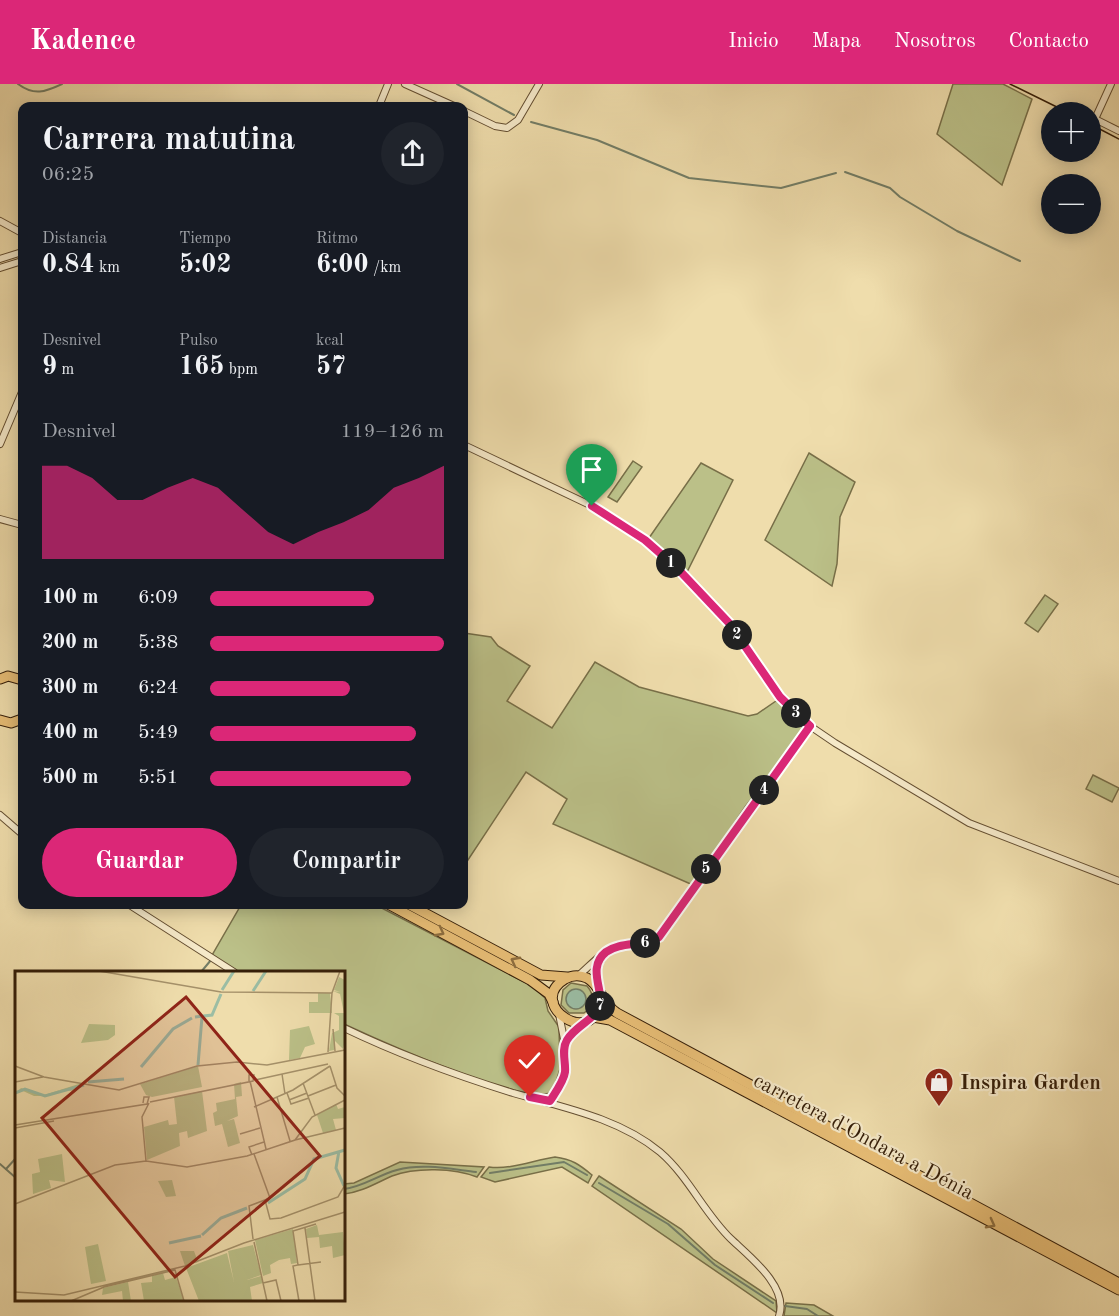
<!DOCTYPE html>
<html lang="es">
<head>
<meta charset="utf-8">
<style>
	:root { --surface:#171b24; --page:#20242c; --text:#f1f3f6; --muted:#9ea1a6; --accent:#db2777 }
	body { margin:0; font-family:"Old Standard TT",serif; background:var(--page); color:var(--text); height:100vh; display:flex; flex-direction:column; font-size:22px; white-space:nowrap }
	* { box-sizing:border-box; margin:0 }
	p { font-size:20px; color:var(--muted) }
	.icon { flex:none; width:33px; height:33px; fill:none; stroke:currentColor; stroke-width:2; stroke-linecap:round; stroke-linejoin:round }
	.map { position:relative; flex:1; overflow:hidden }
	.panel { position:absolute; left:18px; top:18px; width:450px; height:807px; display:flex; flex-direction:column; background:var(--surface); border-radius:12px; box-shadow:0 3px 15px #0003 }
	.panel>* { flex:none }
	.controls { position:absolute; left:1041px; top:18px; display:grid; gap:12px }
	.controls a { display:grid; place-items:center; width:60px; height:60px; border-radius:50%; background:var(--surface); box-shadow:0 3px 15px #0003; font-size:30px }
	.pin { position:absolute; display:grid; place-items:center; width:51px; height:51px; color:#fff; margin:-62px -26px; border-radius:50% 50% 50% 0; rotate:-45deg; box-shadow:0 0 6px #0007 }
	.pin .icon { rotate:45deg }
	.km { position:absolute; width:30px; height:30px; margin:-15px; border-radius:50%; background:#222; color:#fff; font-size:16px; line-height:30px; text-align:center }
	.round { display:grid; place-items:center; flex:none; width:63px; height:63px; border-radius:32px; background:var(--page) }
	.overview { display:flex; align-items:center; justify-content:space-between; height:102px; padding:0 24px }
	h1 { font-size:33px; font-weight:600; line-height:45px }
	.stats { display:grid; grid-template-columns:repeat(3,1fr); gap:9px; height:102px; padding:6px 24px }
	.stats div { display:grid; align-content:center }
	.stats b { font-size:26px; font-weight:600 }
	.stats small { font-size:16px; font-weight:400 }
	.stats p { font-size:16px }
	.chart { height:168px; padding:12px 24px }
	.chart p { display:flex; justify-content:space-between }
	.chart svg { width:100%; height:108px; margin-top:6px; fill:var(--accent); opacity:.7 }
	.primary-button { display:flex; gap:12px; margin-top:auto; padding:12px 24px }
	.primary-button a { flex:1; height:69px; border-radius:36px; background:var(--accent); color:#fff; font-size:24px; font-weight:600; line-height:69px; text-align:center }
	.primary-button a+a { background:var(--page); color:var(--text) }
	ul { padding:0 24px; list-style:none; font-size:20px }
	li { display:grid; grid-template-columns:96px 72px 1fr; align-items:center; height:45px }
	li i { height:15px; border-radius:8px; background:var(--accent) }
	header { display:flex; align-items:center; gap:36px; box-sizing:border-box; height:84px; padding:0 30px; background:var(--accent); color:#fff }
	header strong { font-size:28px }
	nav { display:flex; gap:33px; margin-inline-start:auto; font-size:21px }
	.map>svg:first-child { display:block }
	.green { fill:#bbc088; stroke:#786f48; stroke-width:1.5 }
	.water { fill:#9bbda4; stroke:#727d66; stroke-width:1.5 }
	.lines { fill:none; stroke-linecap:round; stroke-linejoin:round }
	.stream { stroke:#727d66; stroke-width:2 }
	.minor-casing { stroke:#644e31; stroke-width:8 }
	.primary-casing { stroke:#351e08; stroke-width:11 }
	.minor { stroke:#f5e9c9; stroke-width:6 }
	.primary { stroke:#e8be76; stroke-width:9 }
	.tram { stroke:#351e08; stroke-width:1.5 }
	.oneway { stroke:#8e6e3f }
	.route-casing { stroke:#fff; stroke-width:12 }
	.route { stroke:#db2777; stroke-width:8 }
	.labels { text-anchor:middle; stroke-width:4.5; stroke-linejoin:round; paint-order:stroke }
	.poi-label { font-size:21px; font-weight:bold; fill:#351e08; stroke:#f5e9c9; text-anchor:start }
	.street-label { font-size:21px; fill:#351e08; stroke:#f5e9c9 }
	.inset-river { fill:none; stroke:#9bbda4; stroke-width:3 }
	.inset-road { fill:none; stroke:#a5916a; stroke-width:1.5 }
	.view { fill:#8f2418; fill-opacity:0.15; stroke:#8f2418; stroke-width:3 }
	.inset-edge { fill:none; stroke:#351e08; stroke-width:3 }
</style>
</head>
<body>
<header>
<strong>Kadence</strong>
<nav><a>Inicio</a><a>Mapa</a><a>Nosotros</a><a>Contacto</a></nav>
</header>
<div class="map">
<svg width="1119" height="1232" viewBox="0 0 1119 1232">
	<rect width="100%" height="100%" fill="#efddac"/>
	<filter id="stains"><feTurbulence type="fractalNoise" baseFrequency=".00333" numOctaves="4"/><feColorMatrix values="0 0 0 0 .2 0 0 0 0 .09 0 0 0 0 .02 0 0 0 .5 -.17"/></filter>
	<radialGradient id="worn" r=".72"><stop offset=".6" stop-color="#630" stop-opacity="0"/><stop offset="1" stop-color="#630" stop-opacity=".3"/></radialGradient>
	<g class="green">
		<polygon points="953,0 1003,0 1032,15 1002,101 937,50"/>
		<polygon points="809,369 855,398 840,433 837,480 832,502 765,456"/>
		<polygon points="633,377 642,383 617,418 608,413"/>
		<polygon points="701,379 733,396 687,488 649,454"/>
		<polygon points="1045,511 1058,520 1038,548 1025,539"/>
		<polygon points="464,549 491,553 498,562 530,582 507,617 552,644 595,578 639,603 748,632 757,630 776,617 779,618 803,644 800,652 745,723 693,801 553,740 567,715 526,688 464,782"/>
		<polygon points="1093,691 1119,704 1112,718 1086,705"/>
		<path d="M241,821H376L532,902L545,914L548,927L559,943L560,985L553,1007C530,1025 374,954 344,940V888H240L211,873Z"/>
		<path d="M571,899L587,902C595,911 594,922 584,929H569L561,921L563,906Z"/>
		<path d="M555,1073C572,1075 580,1081 592,1091L588,1099L562,1083L495,1098L481,1093L489,1083C510,1086 534,1076 555,1073Z"/>
		<path d="M400,1078L484,1083L477,1093C454,1084 416,1083 392,1092C376,1099 362,1108 344,1110V1100L354,1099Z"/>
		<polygon points="599,1092 681,1145 713,1175 776,1217 777,1229 592,1102"/>
		<polygon points="786,1219 814,1221 833,1232 784,1232"/>
	</g>
	<circle class="water" cx="576" cy="915" r="10"/>
	<g class="lines">
		<g class="stream">
			<path d="M18,0C34,12 45,8 62,0"/>
			<polyline points="457,0 514,31"/>
			<polyline points="531,38 597,56 689,94 781,104 836,89"/>
			<polyline points="845,88 890,104 900,113 957,147 1020,177"/>
			<polyline points="201,888 211,876"/>
			<polyline points="0,1080 16,1094"/>
			<polyline points="6,1085 16,1074"/>
			<polyline points="490,1089 564,1078 587,1091"/>
			<polyline points="599,1099 668,1140 715,1181 773,1219"/>
			<path d="M344,1105C363,1103 378,1091 397,1086C422,1079 450,1085 476,1088"/>
			<polyline points="785,1222 807,1225 818,1232"/>
		</g>
		<g class="minor-casing">
			<g id="minor">
				<polyline points="405,0 454,22"/>
				<polyline points="1111,0 1095,35 1119,47"/>
				<polyline points="379,22 388,0"/>
				<polyline points="464,27 495,42 507,44 518,36 539,0"/>
				<polyline points="0,137 22,149"/>
				<polyline points="0,175 22,168"/>
				<polyline points="0,184 22,177"/>
				<polyline points="0,360 22,308"/>
				<polyline points="464,361 592,422 645,456 678,485 729,539 780,613 810,642 835,659 969,739 1119,797"/>
				<polyline points="0,435 22,441"/>
				<polyline points="0,731 22,750"/>
				<polyline points="128,820 234,888"/>
				<path d="M578,892C590,882 602,867 617,863C631,859 646,861 659,853L810,642"/>
				<polyline points="595,901 597,883 602,875"/>
				<path d="M344,944C398,970 455,991 513,1009C562,1023 619,1034 660,1068C689,1093 704,1129 731,1155C750,1173 789,1203 779,1232"/>
				<polyline points="565,960 582,939"/>
				<polyline points="550,1017 565,990 565,960 559,930"/>
			</g>
		</g>
		<g class="primary-casing">
			<g id="primary">
				<polyline points="0,595 8,592 22,596"/>
				<polyline points="0,636 11,639 22,635"/>
				<polyline points="388,820 530,896 549,910 553,918"/>
				<polyline points="408,820 541,891 567,893"/>
				<path d="M601,914C595,968 524,920 565,895C572,891 580,891 587,894C601,901 601,919 617,929L1119,1199"/>
				<polyline points="593,933 610,936 1119,1206"/>
			</g>
		</g>
		<use href="#minor" class="minor"/>
		<use href="#primary" class="primary"/>
		<g class="tram">
			<polyline points="1010,0 1067,28"/>
			<polyline points="1090,40 1119,55"/>
		</g>
	</g>
	<defs><path id="oneway-chevron" d="M-2-3.5L2.5 0L-2 3.5" fill="none" stroke-width="1.6" stroke-linecap="round" stroke-linejoin="round" transform="scale(1.5)"/></defs>
	<g class="oneway">
		<use href="#oneway-chevron" transform="translate(440 848) rotate(28)"/>
		<use href="#oneway-chevron" transform="translate(515 877) rotate(-152)"/>
		<use href="#oneway-chevron" transform="translate(991 1140) rotate(28)"/>
	</g>
	<g class="lines">
		<g class="route-casing">
			<path id="route" d="M530,1013L550,1017C555,1009 564,997 565,988C566,978 561,966 567,956C576,941 597,935 600,920C603,905 587,883 606,868C621,857 643,863 659,853L810,642L780,613L729,539L678,485L645,456L592,422"/>
		</g>
		<use href="#route" class="route"/>
	</g>
	<defs>
		<g id="shop-pin" transform="scale(1.5)"><path d="M0 17L-7.5 6A9.5 9.5 0 1 1 7.5 6Z" fill="#8f2418" stroke="#f5e9c9"/><path d="M-5-2.5h2.3a2.7 3.5 0 0 1 5.4 0H5L5.5 6h-11ZM-1.5-2.5h3a1.5 2.3 0 0 0-3 0Z" fill="#fff"/></g>
	</defs>
	<g fill-rule="evenodd">
		<use href="#shop-pin" x="939" y="998"/>
	</g>
	<g class="labels">
		<g class="poi-label">
			<text x="960" y="1005">Inspira Garden</text>
		</g>
		<g class="street-label">
			<text transform="translate(864 1052) rotate(28)" y="7">carretera d'Ondara a Dénia</text>
		</g>
	</g>
	<g transform="translate(15 887)">
		<rect width="330" height="330" fill="#efddac"/>
		<path d="M324,6L330,9V70L328,78L320,70L319,79L314,80L317,62L324,59V45L319,42H329L325,23L318,20L325,21L319,19ZM303,22H315L317,42H294V31H303ZM74,53L100,54V64L93,69L66,72ZM294,55L300,73L290,76L285,87L274,89L275,59ZM183,95L187,116L137,126L131,124L125,113ZM70,111L61,120L46,119L30,125H19L8,120L0,123L6,117L29,124ZM226,111L227,125L221,126L223,145L212,150L219,148L225,172L213,176L207,153L200,155L198,142L202,140L201,132L220,128L219,113ZM187,120L192,160L173,167L172,160L164,162L165,175L132,189L129,156L153,149L154,154L162,153L159,126ZM321,133L323,138L330,136V147L318,148L321,159L308,162L302,144ZM47,183L50,211L34,209L36,217L18,223L17,203L25,201L23,188ZM157,209L161,225L151,226L143,210ZM302,254L304,264L328,261L330,284L318,287L317,275L305,277L304,266L292,267L291,258ZM278,258L282,292L276,293L275,287L264,289L255,294L256,302L248,305L240,269ZM83,273L91,310L76,313L70,276ZM238,274L246,304L232,309L246,305L248,312L235,316L237,330H184L171,297L212,282L219,311L213,280ZM165,280H179L183,291L170,295ZM148,302L150,309L161,306L169,330H129L126,312L137,311V305ZM113,311L116,330H108L107,320L87,324L88,317Z" fill="#bbc088"/>
		<path class="inset-river" d="M207,19L219,0M238,20L251,0M180,46L197,44L206,23M183,94L187,46M126,96L158,58L177,47M73,111L109,108M0,122L10,118L30,125L69,114M324,180L321,197L329,215M253,232L290,208L299,188L330,179M187,264L206,247L232,237M154,272L186,265"/>
		<path class="inset-road" d="M84,0L206,21L317,22M318,58L320,80M313,81L317,22L325,0M0,95L29,106L104,119L182,95L222,91L252,94L330,79M315,95L322,117L330,125M267,103L270,123M240,109L313,93M235,110L251,178M0,111L28,106M288,112L300,144M272,122L276,133L294,127M293,125L321,114M262,126L275,170M274,129L292,122M135,131L238,110L239,104H234V110M239,136L278,119L315,95M0,154L132,133L134,126H129L128,132M0,157L39,150M225,163L245,157M280,169L330,157M237,184L234,176L249,171M131,190L127,146L134,132M250,229L255,248L266,247L323,226L330,214M0,233L100,194L131,190L172,196L232,185L280,169L297,146L330,129M290,257L300,330M238,268L234,235L255,227L239,183M239,271L252,330M283,294L306,291M248,312L261,309L266,330M0,321L49,324L170,295L229,272L330,241M56,330L89,316L160,299L169,330M284,330L278,295L283,294L278,260L301,253"/>
		<path class="view" d="M171,26L305,185L160,306L27,147Z"/>
		<rect width="330" height="330" class="inset-edge"/>
	</g>
	<rect width="100%" height="100%" filter="url(#stains)"/>
	<rect width="100%" height="100%" fill="url(#worn)"/>
</svg>
<div class="controls">
<a>+</a>
<a>−</a>
</div>
<div class="pin" style="left:592px;top:422px;background:#1e9e55"><svg class="icon" aria-label="arrive" viewBox="0 0 24 24"><path d="M6 21V4h12l-3 4 3 4H6"/></svg></div>
<div class="pin" style="left:530px;top:1013px;background:#d93025"><svg class="icon" aria-label="check" viewBox="0 0 24 24"><path d="M5 12l5 5 9-10"/></svg></div>
<b class="km" style="left:671px;top:479px">1</b>
<b class="km" style="left:737px;top:551px">2</b>
<b class="km" style="left:796px;top:629px">3</b>
<b class="km" style="left:764px;top:706px">4</b>
<b class="km" style="left:706px;top:785px">5</b>
<b class="km" style="left:645px;top:859px">6</b>
<b class="km" style="left:600px;top:922px">7</b>
<section class="panel">
<div class="overview"><div><h1>Carrera matutina</h1><p>06:25</p></div><a class="round"><svg class="icon" aria-label="share" viewBox="0 0 24 24"><path d="M12 15V3M7 8l5-5 5 5M5 13v7h14v-7"/></svg></a></div>
<div class="stats">
<div><p>Distancia</p><b>0.84<small> km</small></b></div>
<div><p>Tiempo</p><b>5:02</b></div>
<div><p>Ritmo</p><b>6:00<small> /km</small></b></div>
</div>
<div class="stats">
<div><p>Desnivel</p><b>9<small> m</small></b></div>
<div><p>Pulso</p><b>165<small> bpm</small></b></div>
<div><p>kcal</p><b>57</b></div>
</div>
<div class="chart"><p><span>Desnivel</span>119–126 m</p>
<svg viewBox="0 0 160 44" preserveAspectRatio="none"><path d="M0 44V6L10 6L20 11L30 20L40 20L50 15L60 11L70 15L80 24L90 33L100 38L110 33L120 29L130 24L140 15L150 11L160 6V44z"/></svg>
</div>
<ul>
<li><b>100 m</b>6:09<i style="width:70%"></i></li>
<li><b>200 m</b>5:38<i style="width:100%"></i></li>
<li><b>300 m</b>6:24<i style="width:60%"></i></li>
<li><b>400 m</b>5:49<i style="width:88%"></i></li>
<li><b>500 m</b>5:51<i style="width:86%"></i></li>
</ul>
<div class="primary-button"><a>Guardar</a><a>Compartir</a></div>
</section>
</div>
</body>
</html>
